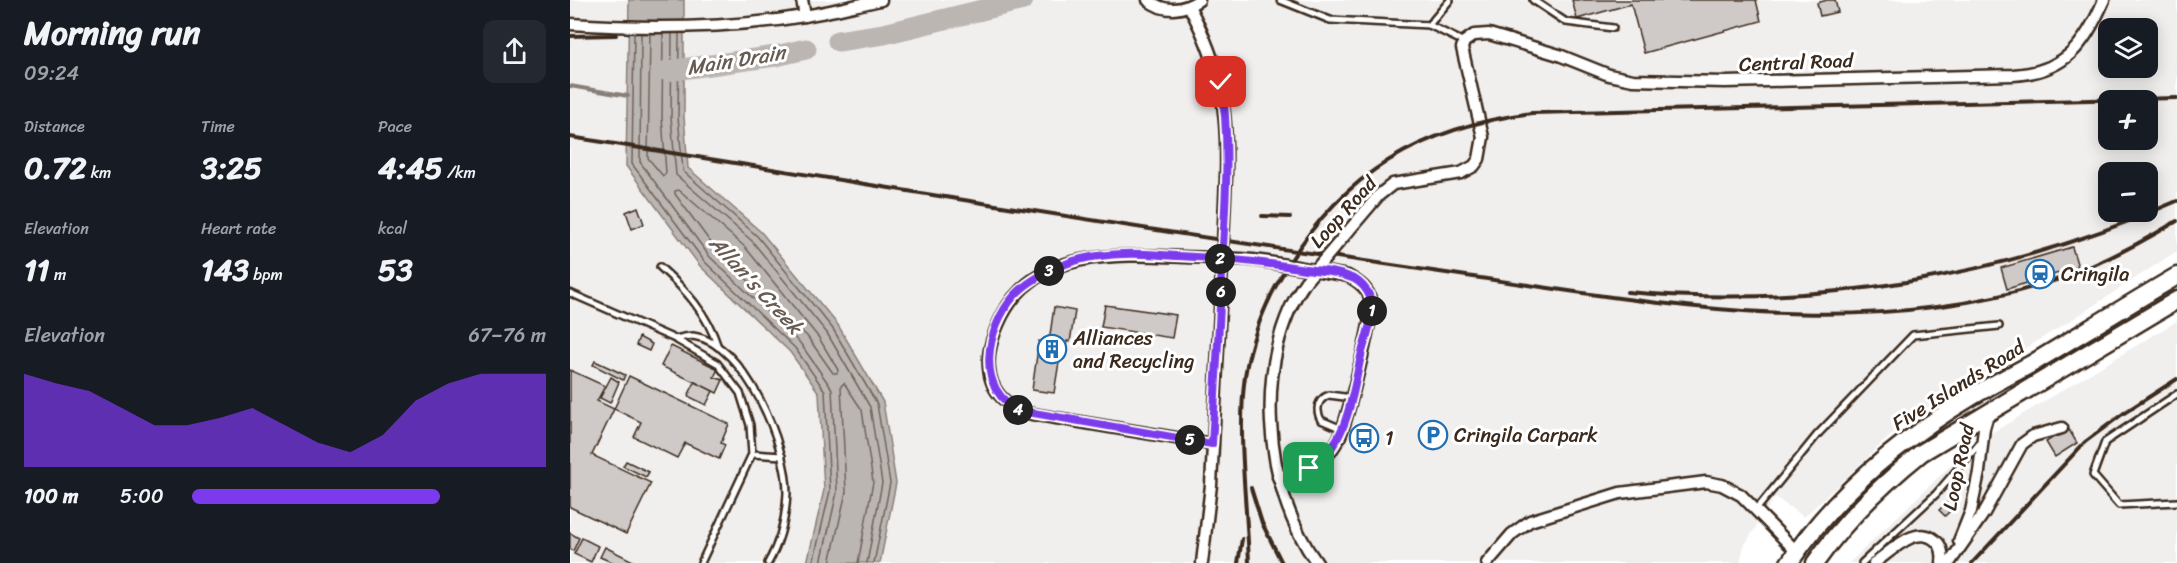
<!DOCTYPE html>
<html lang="en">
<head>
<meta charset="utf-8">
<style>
	:root { --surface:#171b24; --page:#242831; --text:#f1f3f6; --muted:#9ea1a6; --accent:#7c3aed }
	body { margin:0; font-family:Sriracha,sans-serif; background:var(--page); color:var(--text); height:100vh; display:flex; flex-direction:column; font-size:22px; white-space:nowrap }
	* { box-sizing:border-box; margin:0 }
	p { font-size:20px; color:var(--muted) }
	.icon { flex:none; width:33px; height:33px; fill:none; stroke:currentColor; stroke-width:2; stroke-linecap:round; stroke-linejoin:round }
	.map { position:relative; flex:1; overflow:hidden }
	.panel { display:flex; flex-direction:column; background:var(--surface); width:570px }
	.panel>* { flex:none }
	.tools { position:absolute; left:1528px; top:18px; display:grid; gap:12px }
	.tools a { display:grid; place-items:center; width:60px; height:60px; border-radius:12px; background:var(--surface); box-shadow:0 3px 15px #0003; font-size:30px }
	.pin { position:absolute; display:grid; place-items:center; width:51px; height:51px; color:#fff; margin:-26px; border-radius:12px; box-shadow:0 3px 9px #0006 }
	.km { position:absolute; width:30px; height:30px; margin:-15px; border-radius:50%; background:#222; color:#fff; font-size:16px; line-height:30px; text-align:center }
	.round { display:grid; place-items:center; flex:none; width:63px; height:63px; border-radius:12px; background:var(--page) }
	.summary { display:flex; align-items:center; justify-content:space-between; height:102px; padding:0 24px }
	h1 { font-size:33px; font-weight:700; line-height:45px }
	.metrics { display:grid; grid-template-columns:repeat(3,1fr); gap:9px; height:102px; padding:6px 24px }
	.metrics div { display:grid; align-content:center }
	.metrics b { font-size:30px; font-weight:700 }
	.metrics small { font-size:16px; font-weight:400 }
	.metrics p { font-size:16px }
	.chart { height:168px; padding:12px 24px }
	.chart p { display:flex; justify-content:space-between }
	.chart svg { width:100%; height:108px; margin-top:6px; fill:var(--accent); opacity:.7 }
	ul { padding:0 24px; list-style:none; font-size:20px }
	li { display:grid; grid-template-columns:96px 72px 1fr; align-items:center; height:45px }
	li i { height:15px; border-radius:8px; background:var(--accent) }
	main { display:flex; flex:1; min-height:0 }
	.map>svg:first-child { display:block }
	.built { fill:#f1efee; fill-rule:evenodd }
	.water { fill:#bcb6b3; stroke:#887e77; stroke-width:1.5 }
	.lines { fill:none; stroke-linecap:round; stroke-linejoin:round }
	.shore { stroke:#6f625a; stroke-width:1.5 }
	.stream { stroke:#887e77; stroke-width:4 }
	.river { stroke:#bcb6b3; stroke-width:21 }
	.building { fill:#cfcac7; stroke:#3b2a1e; stroke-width:1.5 }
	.service-casing { stroke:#3b2a1e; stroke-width:10 }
	.minor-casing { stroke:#3b2a1e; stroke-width:15 }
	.primary-casing { stroke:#3b2a1e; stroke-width:21 }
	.service { stroke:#fff; stroke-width:5 }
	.minor { stroke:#fff; stroke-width:10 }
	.primary { stroke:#fff; stroke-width:16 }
	.rail { stroke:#3b2a1e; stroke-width:4 }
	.minor-bridge-casing { stroke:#3b2a1e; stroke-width:15; stroke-linecap:butt }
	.minor-bridge { stroke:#fff; stroke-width:10 }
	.route-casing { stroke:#fff; stroke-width:12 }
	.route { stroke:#7c3aed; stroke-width:8 }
	.labels { text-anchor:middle; stroke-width:6; stroke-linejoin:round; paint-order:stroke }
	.street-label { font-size:20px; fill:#3b2a1e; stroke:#fff }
	.poi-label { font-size:20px; fill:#3b2a1e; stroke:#fff; text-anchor:start }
	.water-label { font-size:21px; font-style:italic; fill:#685b52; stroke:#fff }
</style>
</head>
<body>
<main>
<section class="panel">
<div class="summary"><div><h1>Morning run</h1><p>09:24</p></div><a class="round"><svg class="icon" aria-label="share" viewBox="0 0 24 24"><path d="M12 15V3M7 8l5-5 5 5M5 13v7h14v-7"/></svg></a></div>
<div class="metrics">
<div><p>Distance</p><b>0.72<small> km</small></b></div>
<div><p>Time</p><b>3:25</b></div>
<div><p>Pace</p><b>4:45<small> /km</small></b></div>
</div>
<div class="metrics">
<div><p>Elevation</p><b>11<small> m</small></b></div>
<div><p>Heart rate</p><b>143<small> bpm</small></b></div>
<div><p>kcal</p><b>53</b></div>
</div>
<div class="chart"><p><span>Elevation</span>67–76 m</p>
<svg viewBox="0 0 160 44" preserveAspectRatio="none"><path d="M0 44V6L10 10L20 13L30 20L40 27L50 27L60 24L70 20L80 27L90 34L100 38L110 31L120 17L130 10L140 6L150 6L160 6V44z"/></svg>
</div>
<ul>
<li><b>100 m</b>5:00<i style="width:70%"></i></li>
</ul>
</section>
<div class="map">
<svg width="1607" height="563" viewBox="0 0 1607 563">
	<rect width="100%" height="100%" fill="#fff"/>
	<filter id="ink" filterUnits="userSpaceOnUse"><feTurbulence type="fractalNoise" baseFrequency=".0167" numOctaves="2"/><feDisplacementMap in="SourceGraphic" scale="12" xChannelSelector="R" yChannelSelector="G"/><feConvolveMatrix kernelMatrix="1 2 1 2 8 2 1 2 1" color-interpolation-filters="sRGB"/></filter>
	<g filter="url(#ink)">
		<g class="built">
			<path d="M0,0H1607V251L1500,321L1337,420L1234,517L1205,497L1174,546L1170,563H0ZM1539,28H1578V68H1539ZM1539,100H1578V140H1539ZM1539,172H1578V212H1539Z"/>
			<polygon points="1607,321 1607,563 1279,563 1402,445"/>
		</g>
		<polygon class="water" points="59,0 114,0 114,117 118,168 191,232 268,325 313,402 326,483 310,563 237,563 254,490 249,393 220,352 130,266 56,166"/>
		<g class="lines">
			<g class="shore">
				<polyline points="64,34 62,164 135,262 225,348 255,391 260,491 243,563"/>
				<polyline points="71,34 70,162 140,257 230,343 262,389 267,492 251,563"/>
				<polyline points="80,34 78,158 93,176 96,173 92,117 93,34"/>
				<polyline points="102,34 101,117 106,175 182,241 257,333 300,407 312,483 297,563"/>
				<polyline points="109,34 108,117 113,171 187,236 263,329 307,404 320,483 304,563"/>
				<polygon points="109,190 175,247 249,338 268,370 267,373 263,373 237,336 147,251 105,194 105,191"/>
				<polyline points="260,563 276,492 271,386 274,383 292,410 303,482 288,563"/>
			</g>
			<polyline class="stream" points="0,86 58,96"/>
			<g class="river">
				<polyline points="268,41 314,34 453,0"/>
				<polyline points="97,71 206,56 236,49"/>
			</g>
		</g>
		<g class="building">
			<polygon points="1002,0 1186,0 1191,21 1074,53 1061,4 1007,19"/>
			<polygon points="1257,0 1265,0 1268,12 1250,16 1247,3"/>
			<polygon points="68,207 74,224 62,229 56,212"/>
			<polygon points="1502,247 1508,267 1437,289 1431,268"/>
			<polygon points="535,305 606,315 602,338 531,327"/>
			<polygon points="484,307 505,311 500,342 497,341 494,356 490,356 484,393 462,390 469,341 479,342"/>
			<polygon points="69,337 82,344 79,351 66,345"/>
			<polygon points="101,346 148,369 144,377 153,380 147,393 91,366"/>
			<polygon points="25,361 55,375 53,380 23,365"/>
			<polygon points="0,370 35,386 27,401 44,409 22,455 81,483 56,534 0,507"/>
			<polygon points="59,376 159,424 151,443 155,445 149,459 115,443 107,458 64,437 71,422 44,409"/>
			<polygon points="41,377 49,382 40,403 30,398"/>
			<polygon points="125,382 143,391 136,405 118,396"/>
			<polygon points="1498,428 1507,443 1485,457 1476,442"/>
			<polygon points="56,461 79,472 76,477 53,466"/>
			<polygon points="1380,500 1385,506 1375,516 1369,510"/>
			<polygon points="0,533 9,538 3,551 0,549"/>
			<polygon points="12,538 28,546 21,562 4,554"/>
			<polygon points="35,547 63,561 62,563 44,563 30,557"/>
		</g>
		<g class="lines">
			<g class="service-casing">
				<g id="service">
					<polyline points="710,0 760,20 859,25 894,42"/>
					<polyline points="963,0 996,22 1043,28"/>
					<polyline points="859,25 880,0"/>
					<path d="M90,267C116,290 137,313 148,347"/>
					<polyline points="0,293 105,339 147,363 170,393 180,425 182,454 131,563"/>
					<path d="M105,339C110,338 117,336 123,336C176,343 217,446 217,493C216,517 210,542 198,563"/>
					<polyline points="1607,394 1535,442 1523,475 1549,505 1607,502"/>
					<path d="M772,429L751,420C745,409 748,399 759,395L782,398"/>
					<polyline points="182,454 212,456"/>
					<polyline points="1186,510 1247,435 1343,335 1429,326"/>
					<polyline points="1292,563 1366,494 1410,443"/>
				</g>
			</g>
			<g class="minor-casing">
				<g id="minor">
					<polyline points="232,0 235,16"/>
					<path d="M578,0C594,13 613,11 629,0"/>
					<path d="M619,6C651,67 658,108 656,176"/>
					<path d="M0,24C77,29 158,29 234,16C260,12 286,5 311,0"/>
					<path d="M798,208L809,195L823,184L891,173L904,166L909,159L913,137L892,48L894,42L904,35L919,34L989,55L1039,75L1063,80L1155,82L1443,75C1495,72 1515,45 1534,0"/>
					<path d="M736,281C682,356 693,490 747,563"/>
					<path d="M642,444L462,414C439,408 421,394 419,368C417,351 424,332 432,316C466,248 551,254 615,257C638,258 661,258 683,260C715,264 746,271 778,276C789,282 799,289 801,302C804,316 777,419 770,436C766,444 758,456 751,462C739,471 722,473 708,477"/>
					<polyline points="1389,541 1401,511 1409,472 1414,428 1419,411"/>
					<polyline points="1380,562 1414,513 1452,444 1463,436 1492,428"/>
					<polyline points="632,563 641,485 651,289"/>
					<polyline points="917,563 942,534 960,521 1050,493 1136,482 1152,485 1171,495 1227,552"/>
					<path d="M1304,563C1321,552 1346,523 1366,541C1373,547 1373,555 1372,563"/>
				</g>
			</g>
			<g class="primary-casing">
				<g id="primary">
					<path d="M1219,563C1266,493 1331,439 1403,396C1423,384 1443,374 1463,363C1511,334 1559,304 1607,276"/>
					<path d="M1245,563C1275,520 1310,486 1351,453L1607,300"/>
				</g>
			</g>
			<use href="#service" class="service"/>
			<use href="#minor" class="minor"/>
			<use href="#primary" class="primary"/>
			<g class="rail">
				<polyline points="0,36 46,35"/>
				<path d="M0,137C247,175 493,218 740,253C824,265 908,278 992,290C1155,314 1330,333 1489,279C1531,264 1569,244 1607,221"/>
				<polyline points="692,216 720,217"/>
				<path d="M1057,292C1246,309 1434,278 1607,201"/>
				<polyline points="681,488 692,523 712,563"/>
				<polyline points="668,563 672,539"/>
				<path d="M679,563C677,505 667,432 675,376C681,338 695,303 715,270C772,173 852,127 962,113L1607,98"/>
				<polyline points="1402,563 1515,442 1554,413 1607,379"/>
			</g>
			<g class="minor-bridge-casing">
				<g id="minor-bridge">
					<polyline points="736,281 798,208"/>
					<polyline points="651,289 656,176"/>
				</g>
			</g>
			<use href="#minor-bridge" class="minor-bridge"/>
		</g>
	</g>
	<g class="lines" filter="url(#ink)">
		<g class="route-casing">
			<path id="route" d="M651,82C660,137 656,192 653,247C650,313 646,378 642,444L452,411C403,392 416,327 445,295C457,282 474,273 491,266C510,257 532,255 553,254C571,253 590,255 608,256C651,258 692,262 735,269C749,271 766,271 779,277C786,279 793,285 797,291C808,308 797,334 792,352C782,393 779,445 739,468"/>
		</g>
		<use href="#route" class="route"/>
	</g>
	<defs>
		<g id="station-ring" transform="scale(1.5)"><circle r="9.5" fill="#fff" stroke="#1f6fb2" stroke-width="1.5"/><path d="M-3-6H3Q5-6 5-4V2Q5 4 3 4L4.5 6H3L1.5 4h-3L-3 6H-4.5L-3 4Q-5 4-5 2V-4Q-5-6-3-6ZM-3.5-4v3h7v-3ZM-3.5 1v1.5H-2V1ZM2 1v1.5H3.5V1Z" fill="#1f6fb2"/></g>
		<g id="building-ring" transform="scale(1.5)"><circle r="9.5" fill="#fff" stroke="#1f6fb2" stroke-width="1.5"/><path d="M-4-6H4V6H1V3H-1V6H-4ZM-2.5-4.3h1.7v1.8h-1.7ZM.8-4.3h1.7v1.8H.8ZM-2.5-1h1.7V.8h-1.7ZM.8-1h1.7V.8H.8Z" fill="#1f6fb2"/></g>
		<g id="parking-ring" transform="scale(1.5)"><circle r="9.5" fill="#fff" stroke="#1f6fb2" stroke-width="1.5"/><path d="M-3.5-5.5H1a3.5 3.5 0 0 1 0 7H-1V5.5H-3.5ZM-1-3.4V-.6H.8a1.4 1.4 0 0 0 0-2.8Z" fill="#1f6fb2"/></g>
		<g id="bus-ring" transform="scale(1.5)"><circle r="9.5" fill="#fff" stroke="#1f6fb2" stroke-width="1.5"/><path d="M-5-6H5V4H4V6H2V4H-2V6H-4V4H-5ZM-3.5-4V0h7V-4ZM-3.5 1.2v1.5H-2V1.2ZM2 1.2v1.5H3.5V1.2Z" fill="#1f6fb2"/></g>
	</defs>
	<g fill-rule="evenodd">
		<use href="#station-ring" x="1470" y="274"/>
		<use href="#building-ring" x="482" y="349"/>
		<use href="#parking-ring" x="863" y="435"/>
		<use href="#bus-ring" x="794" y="438"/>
	</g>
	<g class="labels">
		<g class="street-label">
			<text transform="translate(1226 62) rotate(-2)" y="7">Central Road</text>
			<text transform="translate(773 212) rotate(-48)" y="7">Loop Road</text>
			<text transform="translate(1388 385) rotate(-32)" y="7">Five Islands Road</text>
			<text transform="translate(1388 467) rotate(-78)" y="7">Loop Road</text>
		</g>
		<g class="poi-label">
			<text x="1491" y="281">Cringila</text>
			<text x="503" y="345">Alliances<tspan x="503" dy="23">and Recycling</tspan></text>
			<text x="884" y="442">Cringila Carpark</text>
			<text x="815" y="445">1</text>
		</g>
		<g class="water-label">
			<text transform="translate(166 60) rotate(-9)" y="7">Main Drain</text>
			<text transform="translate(186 285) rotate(47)" y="7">Allan's Creek</text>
		</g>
	</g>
</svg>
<div class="tools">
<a><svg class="icon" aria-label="layers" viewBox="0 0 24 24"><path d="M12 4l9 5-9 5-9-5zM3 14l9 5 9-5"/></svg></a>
<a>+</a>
<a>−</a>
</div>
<div class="pin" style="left:739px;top:468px;background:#1e9e55"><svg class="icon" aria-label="arrive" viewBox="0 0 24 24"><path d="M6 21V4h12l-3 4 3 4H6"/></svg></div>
<div class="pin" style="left:651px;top:82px;background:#d93025"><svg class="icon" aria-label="check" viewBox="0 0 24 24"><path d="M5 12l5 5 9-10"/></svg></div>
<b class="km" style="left:802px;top:311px">1</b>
<b class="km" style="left:650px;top:259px">2</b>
<b class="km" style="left:479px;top:271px">3</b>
<b class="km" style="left:448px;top:410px">4</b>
<b class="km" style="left:620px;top:440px">5</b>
<b class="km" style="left:651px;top:292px">6</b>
</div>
</main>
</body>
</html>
